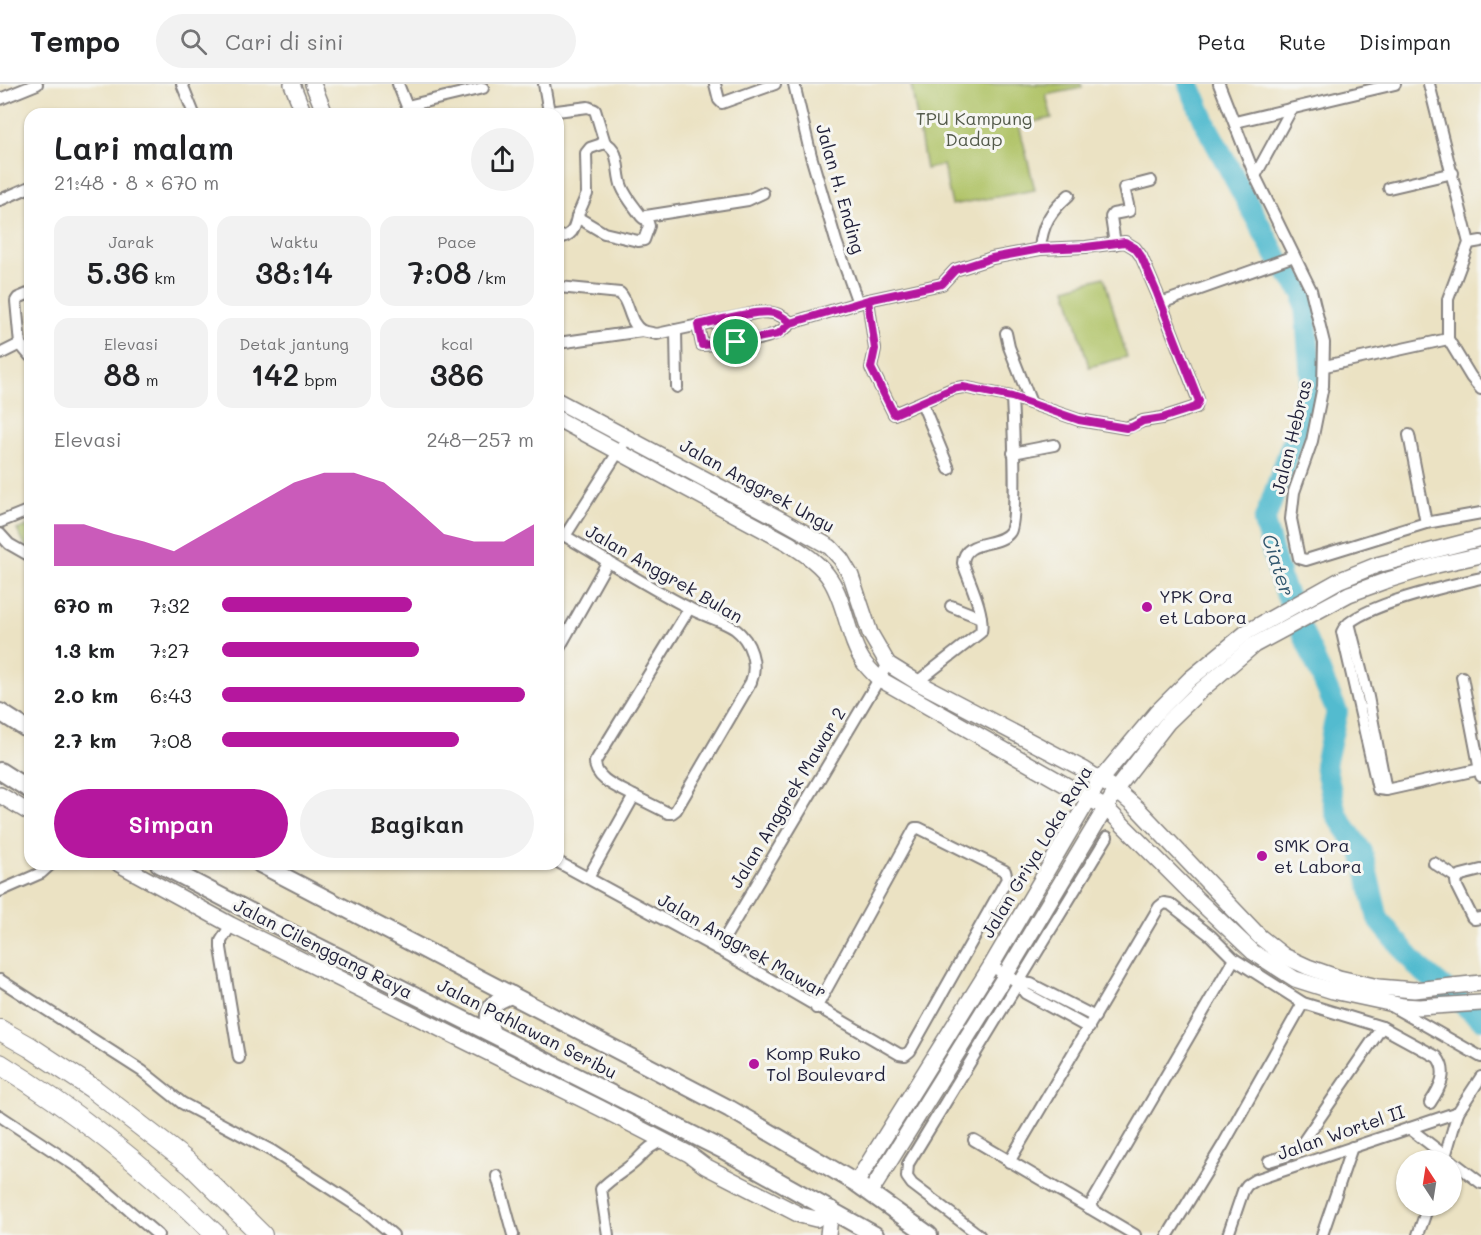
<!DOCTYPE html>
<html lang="id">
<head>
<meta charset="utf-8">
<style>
	:root { --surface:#fff; --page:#f2f2f2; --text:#202124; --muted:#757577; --line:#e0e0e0; --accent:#b5179e }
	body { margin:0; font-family:Mali,sans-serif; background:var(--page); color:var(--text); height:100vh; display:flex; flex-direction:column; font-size:22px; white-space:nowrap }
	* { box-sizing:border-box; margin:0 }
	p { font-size:20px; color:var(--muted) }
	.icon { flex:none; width:33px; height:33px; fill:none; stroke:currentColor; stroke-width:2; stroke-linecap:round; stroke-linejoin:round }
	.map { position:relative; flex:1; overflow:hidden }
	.drawer { position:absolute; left:24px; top:24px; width:540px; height:762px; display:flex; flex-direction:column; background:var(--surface); border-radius:18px; box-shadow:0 2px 4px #0004 }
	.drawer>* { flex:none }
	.needle { width:39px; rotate:348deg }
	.fabs { position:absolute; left:1396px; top:1066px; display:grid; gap:12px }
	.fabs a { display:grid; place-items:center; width:66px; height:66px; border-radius:50%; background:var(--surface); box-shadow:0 2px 4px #0004; font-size:30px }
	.pin { position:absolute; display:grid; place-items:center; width:51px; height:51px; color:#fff; margin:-26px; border:3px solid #fff; border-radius:50%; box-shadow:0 2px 6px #0007 }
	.round { display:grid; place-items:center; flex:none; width:63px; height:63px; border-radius:32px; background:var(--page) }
	.overview { display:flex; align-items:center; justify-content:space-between; height:102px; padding:0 30px }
	h1 { font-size:33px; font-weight:600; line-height:45px }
	.stats { display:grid; grid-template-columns:repeat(3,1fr); gap:9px; height:102px; padding:6px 30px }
	.stats div { display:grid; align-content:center; border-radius:15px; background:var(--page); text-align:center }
	.stats b { font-size:30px; font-weight:600 }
	.stats small { font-size:16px; font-weight:400 }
	.stats p { font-size:16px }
	.chart { height:168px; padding:12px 30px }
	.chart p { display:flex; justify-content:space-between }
	.chart svg { width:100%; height:108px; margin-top:6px; fill:var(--accent); opacity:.7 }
	.action { display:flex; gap:12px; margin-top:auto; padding:12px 30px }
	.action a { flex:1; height:69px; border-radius:36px; background:var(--accent); color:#fff; font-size:24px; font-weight:600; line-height:69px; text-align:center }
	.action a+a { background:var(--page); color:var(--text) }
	ul { padding:0 30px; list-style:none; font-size:20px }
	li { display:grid; grid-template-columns:96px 72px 1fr; align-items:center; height:45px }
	li i { height:15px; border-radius:8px; background:var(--accent) }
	header { display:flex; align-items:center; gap:36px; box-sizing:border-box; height:84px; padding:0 30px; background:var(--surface); border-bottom:2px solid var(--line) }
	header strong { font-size:28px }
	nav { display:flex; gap:33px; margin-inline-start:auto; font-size:21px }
	.search { width:420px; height:54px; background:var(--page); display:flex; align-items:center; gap:15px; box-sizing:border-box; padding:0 21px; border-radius:33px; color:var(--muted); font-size:22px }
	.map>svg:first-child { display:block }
	.green { fill:#afc265; stroke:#687250; stroke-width:1.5 }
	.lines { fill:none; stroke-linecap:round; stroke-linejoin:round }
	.river { stroke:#52bbcf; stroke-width:22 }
	.street-casing { stroke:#86827f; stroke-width:14 }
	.secondary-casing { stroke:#86827f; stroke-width:18 }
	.primary-casing { stroke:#86827f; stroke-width:20 }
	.highway-casing { stroke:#86827f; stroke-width:22 }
	.street { stroke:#fff; stroke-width:10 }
	.secondary { stroke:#fff; stroke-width:15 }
	.primary { stroke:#fff; stroke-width:16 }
	.highway { stroke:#fff; stroke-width:20 }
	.route-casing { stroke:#fff; stroke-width:12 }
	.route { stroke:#b5179e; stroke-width:8 }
	.poi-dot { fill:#b5179e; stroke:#f6f6f2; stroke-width:2 }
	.labels { text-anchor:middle; stroke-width:6; stroke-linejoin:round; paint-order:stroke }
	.park-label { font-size:18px; fill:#535a4a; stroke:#f6f6f2 }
	.street-label { font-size:18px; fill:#22223b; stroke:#f6f6f2 }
	.poi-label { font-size:18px; fill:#22223b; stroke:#f6f6f2; text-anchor:start }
	.water-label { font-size:20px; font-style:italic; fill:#33586f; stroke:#f6f6f2 }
</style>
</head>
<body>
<header>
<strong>Tempo</strong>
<div class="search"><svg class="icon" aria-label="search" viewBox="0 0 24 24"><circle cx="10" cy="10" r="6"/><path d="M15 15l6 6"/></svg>Cari di sini</div>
<nav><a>Peta</a><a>Rute</a><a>Disimpan</a></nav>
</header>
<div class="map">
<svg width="1481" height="1151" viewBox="0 0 1481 1151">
	<rect width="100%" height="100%" fill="#f6f6f2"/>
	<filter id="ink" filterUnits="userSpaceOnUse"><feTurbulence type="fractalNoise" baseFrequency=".0167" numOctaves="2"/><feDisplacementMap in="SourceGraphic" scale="12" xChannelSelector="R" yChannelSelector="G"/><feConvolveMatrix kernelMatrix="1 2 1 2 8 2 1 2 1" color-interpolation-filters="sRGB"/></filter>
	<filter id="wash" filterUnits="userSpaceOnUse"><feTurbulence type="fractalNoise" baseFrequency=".008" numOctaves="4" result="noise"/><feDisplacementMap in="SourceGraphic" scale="24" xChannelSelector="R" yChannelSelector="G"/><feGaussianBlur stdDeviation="1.35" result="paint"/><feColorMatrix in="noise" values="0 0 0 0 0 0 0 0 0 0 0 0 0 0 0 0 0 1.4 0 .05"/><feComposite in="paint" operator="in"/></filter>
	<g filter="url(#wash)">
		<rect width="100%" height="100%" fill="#ebe2c3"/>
		<g class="green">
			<polygon points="911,0 1081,0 1082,4 1046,11 1052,34 1019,41 1035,106 952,121 943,81 926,85"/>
			<polygon points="1104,193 1127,273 1089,283 1066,204"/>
			<polygon points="30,441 30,464 25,461 17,446"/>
		</g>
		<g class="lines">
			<polyline class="river" points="1189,0 1207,43 1279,177 1304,210 1311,293 1307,318 1264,438 1282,500 1337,628 1325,681 1336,730 1362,768 1378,835 1418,883 1481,935"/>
		</g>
	</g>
	<g filter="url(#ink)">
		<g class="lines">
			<g class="street-casing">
				<g id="street">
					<polyline points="182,0 194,30"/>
					<polyline points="398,0 410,30"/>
					<path d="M544,0L549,28L588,23L595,26L605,59C621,65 616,89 622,103C626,113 634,122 641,132L643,134L646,132"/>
					<polyline points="715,0 719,16 722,19 775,0"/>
					<polyline points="794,0 811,72 836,157 858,219"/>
					<polyline points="1219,0 1255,92 1311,206 1324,259 1323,302 1312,357 1294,408 1291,435 1299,474 1306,476 1426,439 1481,429"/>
					<polyline points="1429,0 1469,159 1448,215 1448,255 1471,293 1481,305"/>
					<polyline points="0,15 37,0"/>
					<polyline points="407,22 483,4"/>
					<polyline points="1235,38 1395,0"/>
					<polyline points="1255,92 1291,26"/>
					<polyline points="1389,104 1453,89"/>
					<polyline points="0,116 30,103"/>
					<polyline points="577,133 587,110 586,69 590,64 605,59"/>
					<path d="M558,154C572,152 574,146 577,133L604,149L638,157L644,156L649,142L646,132L748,116L763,109"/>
					<polyline points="1469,159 1481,157"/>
					<polyline points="1115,160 1111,133 1113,130 1129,127 1129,125 1124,104 1151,97"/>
					<path d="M1040,165C1042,140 1051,127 1069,111"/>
					<path d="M558,201L559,203L620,209C631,221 628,238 642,247"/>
					<path d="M868,216L875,265L871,284L894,330L952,305L963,303L1012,313C1013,334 1018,437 1010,448C999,464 964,454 963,479C969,497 985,529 981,548L917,598"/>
					<polyline points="1161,219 1294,172"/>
					<path d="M698,241L702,261C728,259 773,259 791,239"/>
					<polyline points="676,246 677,303"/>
					<polyline points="1006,249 1009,263 1031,319"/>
					<path d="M558,259L642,247L657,250L760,228C773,228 781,230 791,239L868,216L942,200L955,186L992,174L1040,165L1086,163L1125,158L1135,164L1141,172L1157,209L1198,315L1196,323L1162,334L1143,337L1126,344L1079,336L1012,313"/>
					<polyline points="20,260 16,217 18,214 30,209"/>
					<polyline points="0,270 20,260 30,272"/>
					<polyline points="1325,282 1448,255"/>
					<polyline points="922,319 949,385"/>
					<polyline points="1409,351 1426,439"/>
					<polyline points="1013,369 1054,361"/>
					<polyline points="0,438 30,426"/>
					<path d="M558,448C602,473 644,501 689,524C703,532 722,536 735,545C751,557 758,580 751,598L676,726L672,729H668L634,712L588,794"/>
					<polyline points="0,450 9,460 30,472"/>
					<polyline points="565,452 627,354"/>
					<path d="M1481,494C1453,501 1352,522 1342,548L1378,705L1386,706L1481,685"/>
					<polyline points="951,522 981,534"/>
					<polyline points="1349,539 1368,613 1386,706"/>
					<polyline points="558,566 608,477"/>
					<polyline points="1462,593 1481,692"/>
					<path d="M634,712C620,704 595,696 595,678L689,525"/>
					<polyline points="558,778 718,865 899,970 905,971 910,967 1007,795 1005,787 919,744 915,744 816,924"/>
					<polyline points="1434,779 1457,794"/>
					<polyline points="1481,786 1461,791 1456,797 1457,803 1472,833 1474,835 1481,834"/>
					<polyline points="0,807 41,789 51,780"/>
					<polyline points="231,841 221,857 221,864 239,974"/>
					<polyline points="718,865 888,580"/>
					<polyline points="991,882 1019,899 1031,900 1095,933"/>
					<polyline points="0,896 142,987 182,1019 272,1067 365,1127 393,1151"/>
					<polyline points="1019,899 1025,909 1089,944"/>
					<polyline points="1393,923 1481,973"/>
					<polyline points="0,1032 82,1086 158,1151"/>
					<polyline points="1409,1044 1452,1077"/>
					<polyline points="974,1056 1135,1151"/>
					<polyline points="1444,1076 1458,1028"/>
					<polyline points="1269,1077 1286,1072 1301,1061 1382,943"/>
					<polyline points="1452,1077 1481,1099"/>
					<path d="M1009,1078L1159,823L1164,819L1170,820L1211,852L1234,875L1303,919L1382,943L1437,973C1449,988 1440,1004 1430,1019"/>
					<polyline points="497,1092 513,1151"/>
					<polyline points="1089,1124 1234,875"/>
					<path d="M608,1151L601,1105C611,1094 625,1087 636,1077C645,1068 650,1061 663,1057"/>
					<polyline points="979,1151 912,1100 907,1093 908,1080 1107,753"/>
					<polyline points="1168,1151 1223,1061 1303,919"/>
					<polyline points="1228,1151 1243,1107 1247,1101 1255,1096 1458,1028 1481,993"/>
					<polyline points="1322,1151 1352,1063"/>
					<polyline points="1418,1151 1428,1122"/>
				</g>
			</g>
			<g class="secondary-casing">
				<g id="secondary">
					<polyline points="292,0 304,30"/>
					<polyline points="313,0 325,30"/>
					<polyline points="558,317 782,436 830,463 841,475 851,492 870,549 888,580 917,598 1085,686 1116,706 1138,725 1260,853 1284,872 1308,883 1339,894 1378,903 1414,906 1481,899"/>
					<path d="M558,335L788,459C803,469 820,479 830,495C846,519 848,557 865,580C869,585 874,590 878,594L1106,724L1197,815L1253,868L1295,895L1333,907L1403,922L1419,923L1481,919"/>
					<polyline points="0,711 30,729"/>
					<polyline points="119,780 231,841 600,1024 689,1070 705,1082 800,1131 816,1135 831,1125"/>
					<polyline points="856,1099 991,882 1100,696 1157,628 1190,595 1247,548 1340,496 1377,481 1481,454"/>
					<polyline points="870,1109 1002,897 1120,700 1168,638 1200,607 1254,561 1349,510 1385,497 1437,481 1481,471"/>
					<polyline points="828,1151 831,1125"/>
				</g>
			</g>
			<g class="primary-casing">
				<g id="primary">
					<polyline points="0,628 30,647"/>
					<polyline points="0,687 30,706"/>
					<polyline points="159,780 299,853 723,1066 875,1151"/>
					<polyline points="260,780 730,1025 856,1099 929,1151"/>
					<path d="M492,949C484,928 491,917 512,911"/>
				</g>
			</g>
			<g class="highway-casing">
				<g id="highway">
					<polyline points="0,946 30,963 92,1004 190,1080 262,1151"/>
					<path d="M0,980C78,1028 150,1087 216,1151"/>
				</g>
			</g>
			<use href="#street" class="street"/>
			<use href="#secondary" class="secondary"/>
			<use href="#primary" class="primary"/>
			<use href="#highway" class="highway"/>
		</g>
	</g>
	<g class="lines" filter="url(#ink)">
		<g class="route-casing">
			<path id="route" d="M736,258L778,250L791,239L868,216L875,265L871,284L894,330L952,305L963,303L1012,313L1079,336L1126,344L1132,343L1143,337L1162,334L1196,323L1199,317L1157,209L1141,172L1135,164L1125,158L1086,163L1040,165L992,174L955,186L942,200L868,216L858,219L791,239C785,234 781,231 774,229C758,225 716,237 698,241L702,261L736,258"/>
		</g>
		<use href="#route" class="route"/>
	</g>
	<g class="poi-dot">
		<circle cx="1147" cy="523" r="6"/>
		<circle cx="1262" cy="772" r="6"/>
		<circle cx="754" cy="980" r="6"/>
	</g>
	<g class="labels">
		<g class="park-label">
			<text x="974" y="41">TPU Kampung<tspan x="974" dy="21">Dadap</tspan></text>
		</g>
		<g class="street-label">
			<text transform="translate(840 105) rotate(74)" y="6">Jalan H. Ending</text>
			<text transform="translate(1292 353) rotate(-76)" y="6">Jalan Hebras</text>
			<text transform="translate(757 402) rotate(29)" y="6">Jalan Anggrek Ungu</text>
			<text transform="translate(664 490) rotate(30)" y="6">Jalan Anggrek Bulan</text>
			<text transform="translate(788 714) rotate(-59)" y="6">Jalan Anggrek Mawar 2</text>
			<text transform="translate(1037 768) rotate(-59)" y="6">Jalan Griya Loka Raya</text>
			<text transform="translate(742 862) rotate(30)" y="6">Jalan Anggrek Mawar</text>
			<text transform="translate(323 865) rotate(27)" y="6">Jalan Cilenggang Raya</text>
			<text transform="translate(527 945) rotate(27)" y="6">Jalan Pahlawan Seribu</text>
			<text transform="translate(1341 1049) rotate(-19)" y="6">Jalan Wortel II</text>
		</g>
		<g class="poi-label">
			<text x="1159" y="519">YPK Ora<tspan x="1159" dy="21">et Labora</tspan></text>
			<text x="1274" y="768">SMK Ora<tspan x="1274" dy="21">et Labora</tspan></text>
			<text x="766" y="976">Komp Ruko<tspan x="766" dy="21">Tol Boulevard</tspan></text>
		</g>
		<g class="water-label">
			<text transform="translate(1278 481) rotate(72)" y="7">Ciater</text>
		</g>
	</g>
</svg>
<div class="fabs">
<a><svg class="needle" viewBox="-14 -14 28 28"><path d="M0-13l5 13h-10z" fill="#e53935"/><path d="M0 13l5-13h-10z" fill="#757577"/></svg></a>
</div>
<div class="pin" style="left:736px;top:258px;background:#1e9e55"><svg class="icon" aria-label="arrive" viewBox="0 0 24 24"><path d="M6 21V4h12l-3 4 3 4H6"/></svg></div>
<section class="drawer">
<div class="overview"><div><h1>Lari malam</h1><p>21:48 · 8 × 670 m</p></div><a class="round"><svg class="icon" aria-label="share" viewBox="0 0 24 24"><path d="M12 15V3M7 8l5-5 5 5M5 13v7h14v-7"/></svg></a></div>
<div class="stats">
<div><p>Jarak</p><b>5.36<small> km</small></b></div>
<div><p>Waktu</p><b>38:14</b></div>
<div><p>Pace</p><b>7:08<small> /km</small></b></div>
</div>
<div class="stats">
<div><p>Elevasi</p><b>88<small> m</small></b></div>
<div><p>Detak jantung</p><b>142<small> bpm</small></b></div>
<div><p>kcal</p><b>386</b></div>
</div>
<div class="chart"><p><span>Elevasi</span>248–257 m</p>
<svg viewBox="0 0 160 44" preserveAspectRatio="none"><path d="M0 44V27L10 27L20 31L30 34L40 38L50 31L60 24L70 17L80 10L90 6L100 6L110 10L120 20L130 31L140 34L150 34L160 27V44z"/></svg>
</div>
<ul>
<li><b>670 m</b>7:32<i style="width:61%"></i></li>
<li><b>1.3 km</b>7:27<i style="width:63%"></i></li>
<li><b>2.0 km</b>6:43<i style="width:97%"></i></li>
<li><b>2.7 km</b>7:08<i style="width:76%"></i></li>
</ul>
<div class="action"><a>Simpan</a><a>Bagikan</a></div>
</section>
</div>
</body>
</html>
